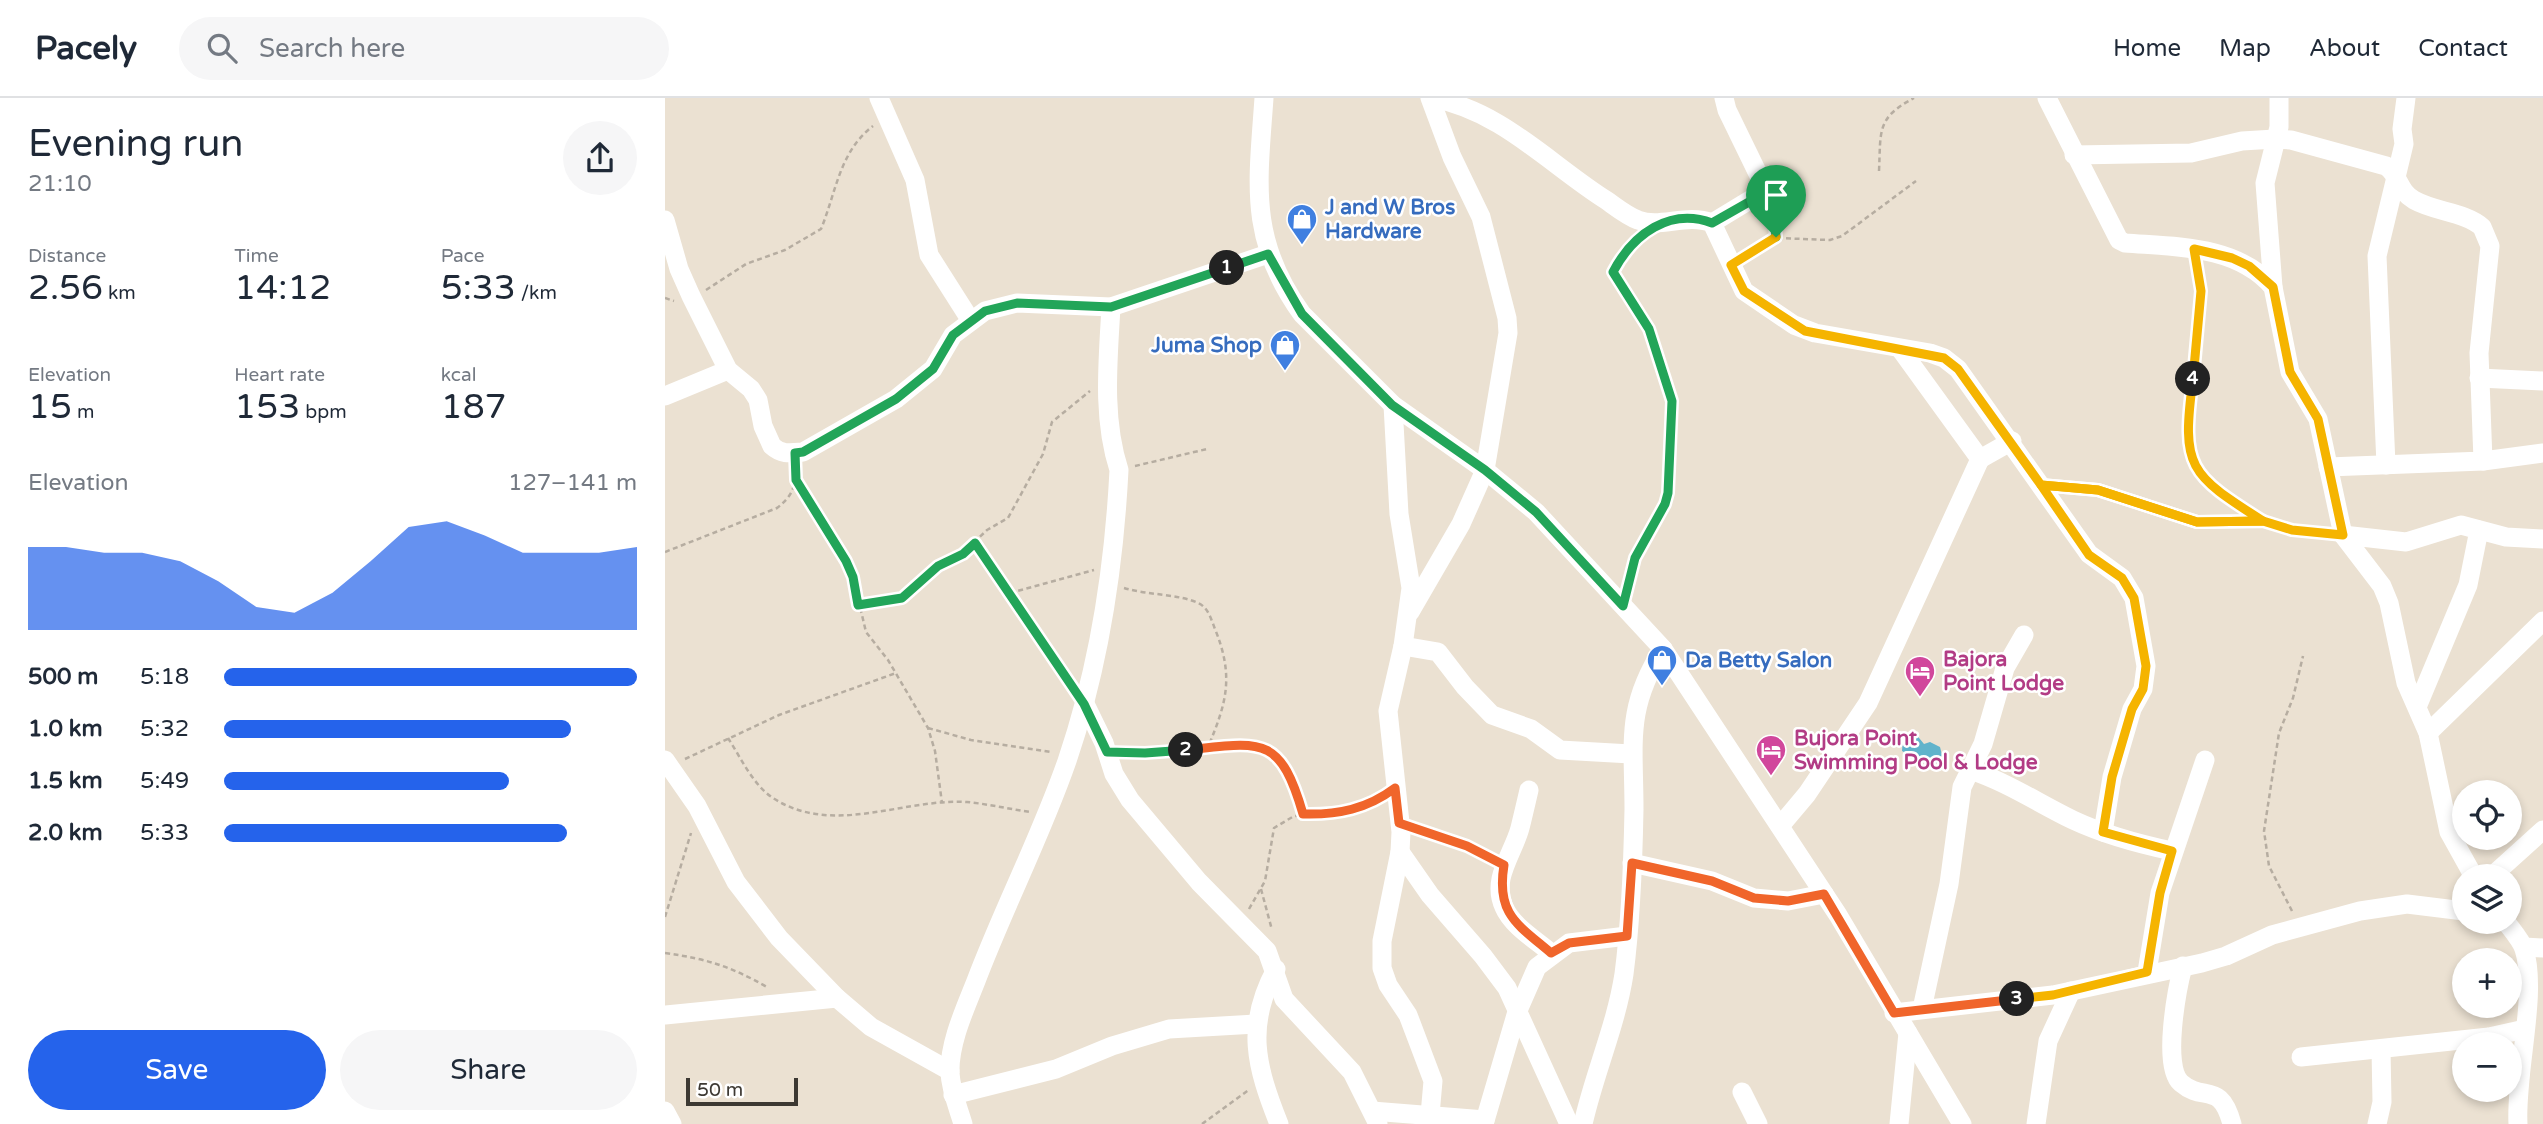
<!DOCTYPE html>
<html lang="en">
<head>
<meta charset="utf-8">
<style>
	:root { --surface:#fff; --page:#f6f6f7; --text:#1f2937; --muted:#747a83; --line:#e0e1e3; --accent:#2563eb }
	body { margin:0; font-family:"Varela Round",sans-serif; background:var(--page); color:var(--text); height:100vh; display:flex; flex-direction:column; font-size:26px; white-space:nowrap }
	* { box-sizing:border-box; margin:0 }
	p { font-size:23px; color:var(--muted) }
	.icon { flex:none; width:38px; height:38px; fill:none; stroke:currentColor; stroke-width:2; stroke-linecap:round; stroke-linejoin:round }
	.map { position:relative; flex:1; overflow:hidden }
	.panel { display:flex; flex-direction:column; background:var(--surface); width:665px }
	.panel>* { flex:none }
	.tools { position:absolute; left:1787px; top:682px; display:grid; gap:14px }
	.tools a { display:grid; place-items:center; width:70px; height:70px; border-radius:50%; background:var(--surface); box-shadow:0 4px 10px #0003; font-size:35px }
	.scale { position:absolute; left:21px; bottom:18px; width:112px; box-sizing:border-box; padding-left:7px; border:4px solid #3d3933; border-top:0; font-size:19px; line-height:24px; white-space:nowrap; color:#3d3933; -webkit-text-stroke:5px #fff; paint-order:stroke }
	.pin { position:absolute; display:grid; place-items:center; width:60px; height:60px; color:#fff; margin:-72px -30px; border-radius:50% 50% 50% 0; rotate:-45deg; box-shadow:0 0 7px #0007 }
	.pin .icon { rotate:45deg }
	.km { position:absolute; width:35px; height:35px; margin:-18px; border-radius:50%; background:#222; color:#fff; font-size:19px; line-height:35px; text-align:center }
	.round { display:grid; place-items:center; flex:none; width:74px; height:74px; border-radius:37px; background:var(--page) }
	.headline { display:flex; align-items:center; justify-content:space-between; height:119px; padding:0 28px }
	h1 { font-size:38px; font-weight:600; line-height:52px }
	.stats { display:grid; grid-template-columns:repeat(3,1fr); gap:10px; height:119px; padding:7px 28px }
	.stats div { display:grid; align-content:center }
	.stats b { font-size:35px; font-weight:600 }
	.stats small { font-size:19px; font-weight:400 }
	.stats p { font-size:19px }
	.chart { height:196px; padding:14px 28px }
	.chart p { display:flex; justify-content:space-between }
	.chart svg { width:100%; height:126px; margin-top:7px; fill:var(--accent); opacity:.7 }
	.action { display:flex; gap:14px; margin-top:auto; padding:14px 28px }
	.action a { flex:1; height:80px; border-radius:42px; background:var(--accent); color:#fff; font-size:28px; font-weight:600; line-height:80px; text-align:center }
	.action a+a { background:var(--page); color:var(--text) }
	ul { padding:0 28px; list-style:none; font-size:23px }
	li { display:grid; grid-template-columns:112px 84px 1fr; align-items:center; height:52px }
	li i { height:18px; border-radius:9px; background:var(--accent) }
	header { display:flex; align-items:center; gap:42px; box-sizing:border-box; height:98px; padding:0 35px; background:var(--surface); border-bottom:2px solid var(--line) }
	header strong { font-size:33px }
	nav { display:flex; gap:38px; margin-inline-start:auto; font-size:24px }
	.search { width:490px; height:63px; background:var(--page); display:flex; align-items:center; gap:18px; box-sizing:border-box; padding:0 24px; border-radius:38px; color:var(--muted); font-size:26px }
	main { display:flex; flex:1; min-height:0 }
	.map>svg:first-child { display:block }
	.water { fill:#61b3cb }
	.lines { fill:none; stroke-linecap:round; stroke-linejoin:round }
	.path { stroke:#b6ada1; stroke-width:2.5; stroke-dasharray:5 3.5; stroke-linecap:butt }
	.minor { stroke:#fff; stroke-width:19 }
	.split-1-casing { stroke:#fff; stroke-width:14 }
	.split-2-casing { stroke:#fff; stroke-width:14 }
	.split-3-casing { stroke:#fff; stroke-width:14 }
	.split-4-casing { stroke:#fff; stroke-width:14 }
	.split-5-casing { stroke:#fff; stroke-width:14 }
	.split-1 { stroke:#22a559; stroke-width:9 }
	.split-2 { stroke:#22a559; stroke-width:9 }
	.split-3 { stroke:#f0652b; stroke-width:9 }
	.split-4 { stroke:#f5b400; stroke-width:9 }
	.split-5 { stroke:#f5b400; stroke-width:9 }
	.labels { text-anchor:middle; stroke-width:5; stroke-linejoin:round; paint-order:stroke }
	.shop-label { font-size:21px; font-weight:bold; fill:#366cbe; stroke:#fff; text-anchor:start }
	.hotel-label { font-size:21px; font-weight:bold; fill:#b23c85; stroke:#fff; text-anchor:start }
</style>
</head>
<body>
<header>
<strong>Pacely</strong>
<div class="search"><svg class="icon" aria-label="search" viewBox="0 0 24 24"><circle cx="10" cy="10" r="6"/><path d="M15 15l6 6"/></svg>Search here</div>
<nav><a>Home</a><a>Map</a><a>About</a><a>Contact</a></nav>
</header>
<main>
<section class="panel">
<div class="headline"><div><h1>Evening run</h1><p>21:10</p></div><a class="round"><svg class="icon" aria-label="share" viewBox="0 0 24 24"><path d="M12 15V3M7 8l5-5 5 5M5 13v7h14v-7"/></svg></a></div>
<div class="stats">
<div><p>Distance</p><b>2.56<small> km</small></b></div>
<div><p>Time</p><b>14:12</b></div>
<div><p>Pace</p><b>5:33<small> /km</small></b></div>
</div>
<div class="stats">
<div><p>Elevation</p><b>15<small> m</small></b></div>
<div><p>Heart rate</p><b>153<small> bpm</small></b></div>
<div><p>kcal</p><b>187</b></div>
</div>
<div class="chart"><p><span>Elevation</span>127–141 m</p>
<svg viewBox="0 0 160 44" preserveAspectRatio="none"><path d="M0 44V15L10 15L20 17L30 17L40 20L50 27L60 36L70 38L80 31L90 20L100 8L110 6L120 11L130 17L140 17L150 17L160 15V44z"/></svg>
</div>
<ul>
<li><b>500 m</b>5:18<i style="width:100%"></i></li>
<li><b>1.0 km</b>5:32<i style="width:84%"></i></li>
<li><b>1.5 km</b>5:49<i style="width:69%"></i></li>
<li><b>2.0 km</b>5:33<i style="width:83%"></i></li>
</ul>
<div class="action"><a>Save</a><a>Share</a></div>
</section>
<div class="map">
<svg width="1878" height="1026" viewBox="0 0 1878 1026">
	<rect width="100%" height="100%" fill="#ebe1d2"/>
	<polygon class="water" points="1250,635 1259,646 1265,644 1275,649 1277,657 1273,665 1260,665 1237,653 1238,640"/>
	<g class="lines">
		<g class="path">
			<path d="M1214,73C1216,33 1211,20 1249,0"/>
			<polyline points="1099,111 1110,127 1111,140 1165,142 1177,138 1251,83"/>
			<polyline points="1080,157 1111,140"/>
			<path d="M1532,170C1536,193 1536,215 1534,239C1529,281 1512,331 1532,371C1539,386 1553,394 1567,403C1601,425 1621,431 1661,435"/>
			<path d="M41,192L81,166L120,152L156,131C171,95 174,54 208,28"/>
			<polyline points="0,200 9,203"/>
			<polyline points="470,368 542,351"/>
			<polyline points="131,382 181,463 188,479 201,534 223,562 263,630 270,653 277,705"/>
			<polyline points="1397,388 1433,392 1532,424 1598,423"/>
			<polyline points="310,445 407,587"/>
			<path d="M0,454L112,410C126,399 131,390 130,372"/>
			<polyline points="964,488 970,459 1000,406 1003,395 1007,303 984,231 948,174 954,162 976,140"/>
			<path d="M459,490C482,497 514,496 533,505C543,509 546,521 550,531C569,578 562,604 543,649"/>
			<polyline points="345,495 429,472"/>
			<polyline points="193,507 237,500 273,468 297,456 322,432 343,420 378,356 387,324 425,293"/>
			<polyline points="263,630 306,642 386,654"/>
			<path d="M63,640C76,660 88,687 108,700C168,739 238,700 302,704C323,706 344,711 365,714"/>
			<path d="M459,655C499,656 581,634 612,658C629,670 633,697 638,716"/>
			<polyline points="20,661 114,617 231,575"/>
			<polyline points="754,732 802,748 826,760"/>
			<polyline points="596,791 607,832"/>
			<polyline points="584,811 600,783 609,730 629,718 678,714 716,701"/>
			<polyline points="1627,813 1604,768 1599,733 1614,635 1628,600 1638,558"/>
			<polyline points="0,819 26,735"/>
			<path d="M0,855C42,861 65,868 102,889"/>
			<polyline points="537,1026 585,991"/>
		</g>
		<g class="minor">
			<polyline points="214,0 250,82 264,157 306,223"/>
			<path d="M599,0C593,86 583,141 637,216L728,307L820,372L871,414L998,551L1173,817L1297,1026"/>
			<path d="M766,0C836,12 884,66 941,102C951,109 962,118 973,122C995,131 1021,115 1047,125L1079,193L1129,227L1150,235L1265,255L1279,260L1293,271L1424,456L1457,480L1469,500L1481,568L1478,591L1467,611L1447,679L1438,734"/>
			<path d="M1382,0L1454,142L1460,145C1511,149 1572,147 1608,189L1625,274L1653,321L1678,437L1717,488L1724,505L1741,585L1763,635L1784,734L1809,779"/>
			<path d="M1409,57L1526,55L1577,43L1610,41L1626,42L1721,68C1735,78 1733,93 1749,102C1770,114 1800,114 1817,129L1825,148L1814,255L1818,363L1663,369"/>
			<path d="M0,122L14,171L26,198L63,272L86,291L93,302L98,328L107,348C117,357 126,355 138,354L231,301L268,271L288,237L320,213L352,205L446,209L603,156"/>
			<polyline points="1047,125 1098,94 1097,84 1062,12 1059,0"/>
			<polyline points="1608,189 1600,85 1614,29 1614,0"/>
			<polyline points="1814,280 1878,283"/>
			<polyline points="0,298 63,272"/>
			<polyline points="728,307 734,416 746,490 738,548 723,613 736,734 735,754 717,843 717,870 723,887 743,917 768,983 765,1017"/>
			<polyline points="1315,361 1347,343"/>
			<polyline points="1818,363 1878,355"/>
			<polyline points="1721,367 1712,158 1739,46 1737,31 1741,0"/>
			<polyline points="1678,437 1741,444 1796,427 1841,439 1878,441"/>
			<polyline points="745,514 796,426 820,372 843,235 842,220 816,119 787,59 765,0"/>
			<polyline points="738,548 773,554 800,589 827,617 866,631 895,652 966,656"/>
			<polyline points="420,606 439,645 449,676 465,702 534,784 602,853 619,901 687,974 713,1026"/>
			<polyline points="1752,609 1803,487 1814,432"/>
			<polyline points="1763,635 1878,523"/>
			<polyline points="0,662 32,708 71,784 114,840 172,900 206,929 285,973"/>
			<path d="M1305,672C1342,684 1373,705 1408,722C1440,737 1474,746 1507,753"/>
			<path d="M864,692C861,705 858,718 855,730C848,756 826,781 839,809C847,828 871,842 886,855"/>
			<polyline points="1115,728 1142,696 1203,605 1315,361 1236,252"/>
			<polyline points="735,754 765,797 818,858 842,890 904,1026"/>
			<polyline points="967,765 1047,783 1089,800 1123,803 1159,796"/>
			<polyline points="1826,779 1878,732"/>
			<path d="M1841,824C1847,832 1856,842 1859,851C1873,895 1850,975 1853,1026"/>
			<polyline points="1859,849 1878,850"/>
			<path d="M1518,868C1512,891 1497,969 1516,985C1539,1005 1555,982 1567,1026"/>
			<path d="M611,871C580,928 591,968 614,1026"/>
			<polyline points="1482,874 1495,795 1540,662"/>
			<polyline points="1257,911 1284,786 1297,689 1318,646 1340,570 1359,537"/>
			<polyline points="1229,915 1388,897 1537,865 1561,858 1607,837 1695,813 1742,806 1799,813"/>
			<polyline points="0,917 172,900"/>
			<polyline points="1636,959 1824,939 1860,931"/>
			<polyline points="1077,994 1093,1026"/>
			<polyline points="288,997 391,971 447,948 504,931 591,926"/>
			<polyline points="0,1013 7,1026"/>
			<polyline points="707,1013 820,1022"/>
			<path d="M298,1026C293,1009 286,993 285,975C284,945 300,911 311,883C339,809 376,738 402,663C434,569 449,471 454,372C437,320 443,263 446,209"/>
			<polyline points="819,1026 851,917 872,869 904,845 962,838"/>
			<path d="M918,1026C929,976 951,928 959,876C966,822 968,765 969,711C969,645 960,610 998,551"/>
			<polyline points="1234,1026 1243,935"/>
			<polyline points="1371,1026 1383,943 1406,893"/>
			<polyline points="1712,1026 1717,1004 1716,951"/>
		</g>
	</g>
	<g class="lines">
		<g class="split-1-casing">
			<path id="split-1" d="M562,170L603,156L637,216L727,307L820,372L871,414L958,508L970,460L1000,406L1003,395L1007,303L984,231L948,174C968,136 1005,109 1047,125L1091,100L1110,127L1111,139"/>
		</g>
		<g class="split-2-casing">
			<polyline id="split-2" points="521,652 480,655 442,654 419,606 310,445 298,456 273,468 237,500 193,507 188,479 181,463 131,382 130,355 138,354 231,301 268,271 288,237 320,213 352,205 446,209 562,170"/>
		</g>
		<g class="split-3-casing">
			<path id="split-3" d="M521,652C596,644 615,636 638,716C673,717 702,711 730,690L734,725L802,748L839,767C831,816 852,826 886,855L904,845L962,838L967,765L1047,783L1089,800L1123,803L1159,796L1229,915L1352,901"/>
		</g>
		<g class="split-4-casing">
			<path id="split-4" d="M1352,901L1388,897L1482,874L1495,795L1507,753L1438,734L1447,679L1467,611L1478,591L1481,568L1469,500L1457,480L1424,457L1376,387L1433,392L1532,424L1598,423C1524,376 1516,370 1528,281"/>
		</g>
		<g class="split-5-casing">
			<polyline id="split-5" points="1111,139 1066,167 1079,193 1140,233 1279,260 1293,271 1376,387 1433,392 1532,424 1598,423 1627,432 1678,437 1653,321 1625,274 1608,189 1584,168 1567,160 1529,151 1536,193 1528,281"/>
		</g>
		<use href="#split-1" class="split-1"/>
		<use href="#split-2" class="split-2"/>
		<use href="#split-3" class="split-3"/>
		<use href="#split-4" class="split-4"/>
		<use href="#split-5" class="split-5"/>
	</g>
	<defs>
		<g id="shop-pin" transform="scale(1.575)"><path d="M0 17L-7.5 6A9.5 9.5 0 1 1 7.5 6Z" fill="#3f7fe0" stroke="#fff"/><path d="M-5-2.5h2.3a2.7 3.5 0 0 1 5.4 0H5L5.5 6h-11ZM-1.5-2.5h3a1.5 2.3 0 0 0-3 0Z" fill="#fff"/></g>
		<g id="hotel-pin" transform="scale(1.575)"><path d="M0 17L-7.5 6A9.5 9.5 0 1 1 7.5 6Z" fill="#d1479c" stroke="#fff"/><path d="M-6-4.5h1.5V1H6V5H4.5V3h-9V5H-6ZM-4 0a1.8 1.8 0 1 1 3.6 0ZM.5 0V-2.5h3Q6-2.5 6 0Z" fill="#fff"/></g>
	</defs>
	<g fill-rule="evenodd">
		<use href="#shop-pin" x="637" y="121"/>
		<use href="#shop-pin" x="620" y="247"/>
		<use href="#shop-pin" x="997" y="562"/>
		<use href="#hotel-pin" x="1255" y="573"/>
		<use href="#hotel-pin" x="1106" y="652"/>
	</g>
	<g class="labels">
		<g class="shop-label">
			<text x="660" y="116">J and W Bros<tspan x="660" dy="24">Hardware</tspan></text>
			<text x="597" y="254" text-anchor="end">Juma Shop</text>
			<text x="1020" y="569">Da Betty Salon</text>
		</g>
		<g class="hotel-label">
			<text x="1278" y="568">Bajora<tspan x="1278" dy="24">Point Lodge</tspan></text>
			<text x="1129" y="647">Bujora Point<tspan x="1129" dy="24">Swimming Pool &amp; Lodge</tspan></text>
		</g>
	</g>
</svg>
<div class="tools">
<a><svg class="icon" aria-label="locate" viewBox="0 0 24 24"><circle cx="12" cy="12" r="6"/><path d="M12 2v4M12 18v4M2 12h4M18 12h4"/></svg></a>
<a><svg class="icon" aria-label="layers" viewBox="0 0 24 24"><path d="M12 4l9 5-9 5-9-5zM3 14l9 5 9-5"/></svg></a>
<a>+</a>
<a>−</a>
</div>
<div class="scale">50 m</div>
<div class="pin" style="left:1111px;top:139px;background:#1e9e55"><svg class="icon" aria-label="arrive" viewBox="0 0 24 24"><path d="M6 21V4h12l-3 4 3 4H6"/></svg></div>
<b class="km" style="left:562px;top:170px">1</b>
<b class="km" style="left:521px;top:652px">2</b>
<b class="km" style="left:1352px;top:901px">3</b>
<b class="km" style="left:1528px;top:281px">4</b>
</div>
</main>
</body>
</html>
